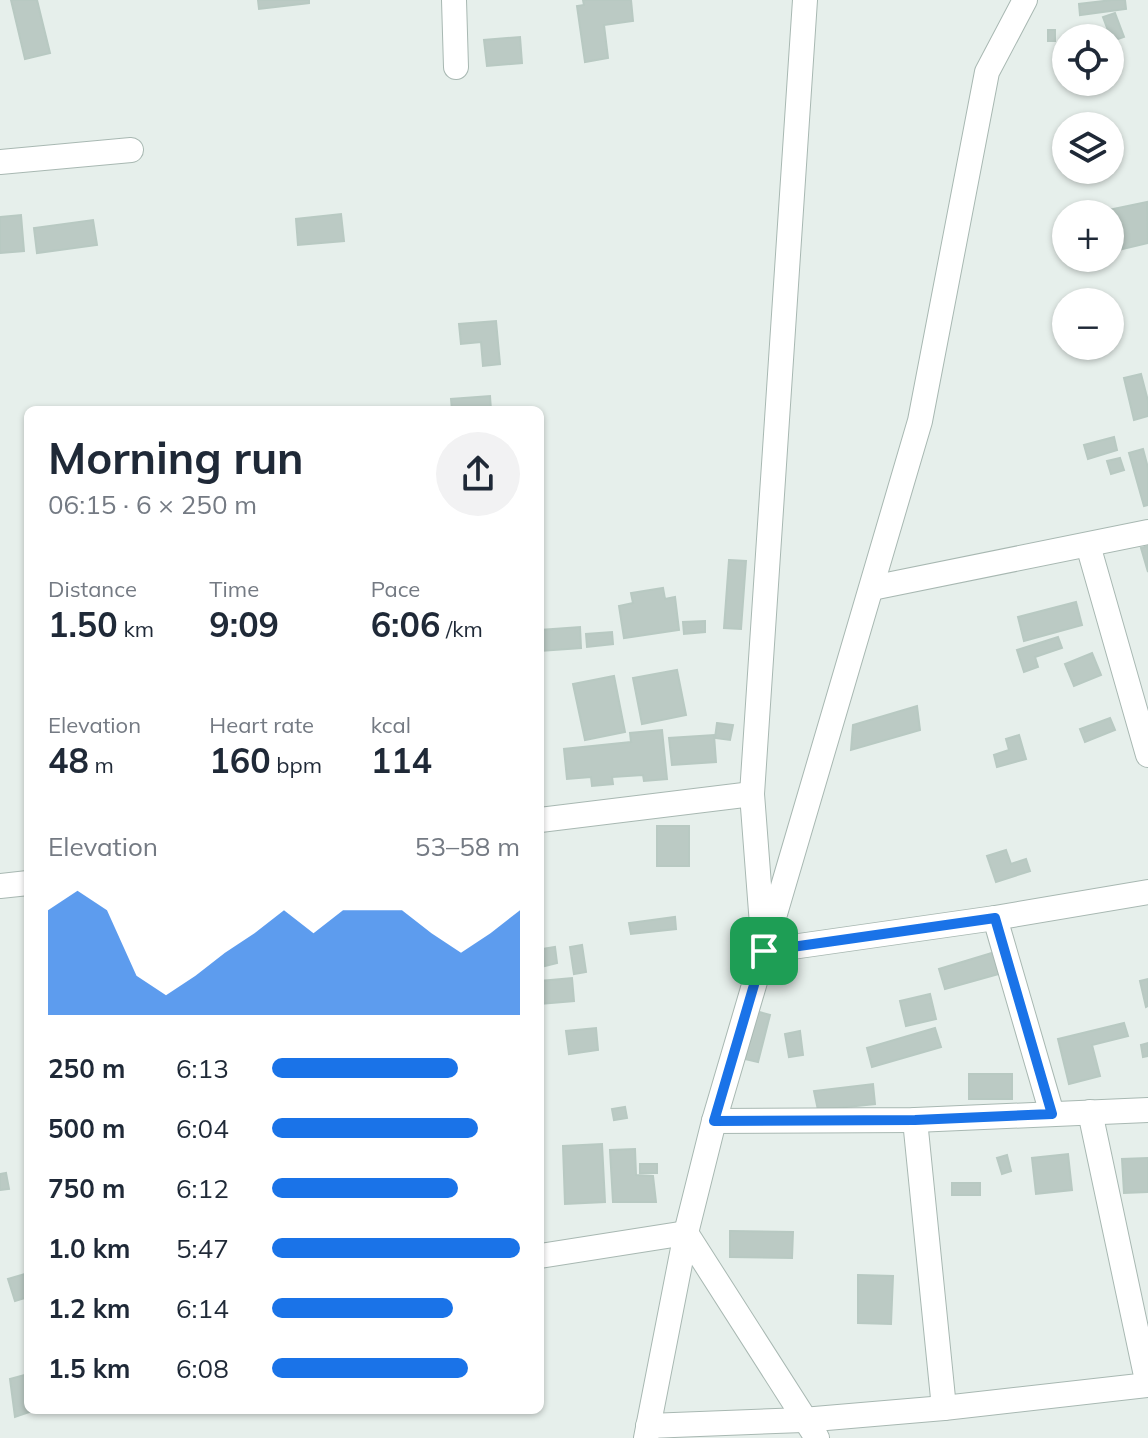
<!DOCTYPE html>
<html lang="en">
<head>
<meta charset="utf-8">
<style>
	:root { --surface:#fff; --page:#f2f2f3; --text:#1f2937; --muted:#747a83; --accent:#1a73e8 }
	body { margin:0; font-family:Mulish,sans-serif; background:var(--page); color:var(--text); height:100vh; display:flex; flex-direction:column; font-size:30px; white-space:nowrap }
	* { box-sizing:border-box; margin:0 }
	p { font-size:26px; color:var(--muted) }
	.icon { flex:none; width:44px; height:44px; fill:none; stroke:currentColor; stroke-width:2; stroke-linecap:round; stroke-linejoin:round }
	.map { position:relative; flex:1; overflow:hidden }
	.side { position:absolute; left:24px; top:406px; width:520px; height:1008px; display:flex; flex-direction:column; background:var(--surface); border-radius:12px; box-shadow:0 2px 6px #0004 }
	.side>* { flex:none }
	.tools { position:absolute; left:1052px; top:24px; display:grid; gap:16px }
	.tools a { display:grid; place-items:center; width:72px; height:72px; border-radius:50%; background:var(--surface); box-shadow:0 2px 6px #0004; font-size:40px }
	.pin { position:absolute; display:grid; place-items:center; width:68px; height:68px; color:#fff; margin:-34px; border-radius:16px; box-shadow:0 4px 12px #0006 }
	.round { display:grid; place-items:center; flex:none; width:84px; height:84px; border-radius:42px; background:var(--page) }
	.head { display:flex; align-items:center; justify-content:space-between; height:136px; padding:0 24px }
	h1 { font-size:44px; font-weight:700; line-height:60px }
	.metrics { display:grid; grid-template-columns:repeat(3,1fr); gap:12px; height:136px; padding:8px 24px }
	.metrics div { display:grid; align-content:center }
	.metrics b { font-size:34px; font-weight:700 }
	.metrics small { font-size:22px; font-weight:400 }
	.metrics p { font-size:22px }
	.chart { height:224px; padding:16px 24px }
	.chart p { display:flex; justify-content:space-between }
	.chart svg { width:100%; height:144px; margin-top:8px; fill:var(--accent); opacity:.7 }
	ul { padding:0 24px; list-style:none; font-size:26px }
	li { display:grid; grid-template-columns:128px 96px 1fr; align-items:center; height:60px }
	li i { height:20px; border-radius:10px; background:var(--accent) }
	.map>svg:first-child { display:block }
	.building { fill:#bbcac4; stroke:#b8c9c2; stroke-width:2 }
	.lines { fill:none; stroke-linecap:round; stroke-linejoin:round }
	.minor-casing { stroke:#a8b8b2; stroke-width:26 }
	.minor { stroke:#fff; stroke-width:24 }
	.route-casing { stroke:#fff; stroke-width:16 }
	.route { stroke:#1a73e8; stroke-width:10 }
</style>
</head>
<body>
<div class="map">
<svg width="1148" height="1438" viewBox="0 0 1148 1438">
	<rect width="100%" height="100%" fill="#e6efeb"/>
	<g class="building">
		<polygon points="11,0 37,0 50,53 25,59"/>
		<polygon points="258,0 309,0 309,3 259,9"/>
		<polygon points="583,0 631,0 633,21 604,25 608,58 585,62 577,6 584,5"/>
		<polygon points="1112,0 1125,0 1126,9 1080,15 1079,4"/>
		<polygon points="1115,13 1124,37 1112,41 1103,17"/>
		<polygon points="1095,28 1097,38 1074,38 1073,34"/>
		<rect x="1048" y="30" width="7" height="11"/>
		<polygon points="520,37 522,63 487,66 484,40"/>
		<polygon points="1147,202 1148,243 1110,252 1110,214 1099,212"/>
		<polygon points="341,214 344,241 298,245 296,219"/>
		<polygon points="21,215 24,251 0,253 0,217"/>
		<polygon points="93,220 97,245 37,253 34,228"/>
		<polygon points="496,321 500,364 483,366 481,342 461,344 459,324"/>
		<polygon points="1141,374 1148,401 1148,416 1134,420 1124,378"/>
		<polygon points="490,396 491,410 452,410 451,399"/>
		<polygon points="1114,437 1117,450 1088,459 1084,445"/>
		<polygon points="1143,449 1148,468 1148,505 1144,506 1129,453"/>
		<polygon points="1120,458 1124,470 1111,474 1107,461"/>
		<polygon points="1148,546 1148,572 1141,548"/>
		<polygon points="729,560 746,561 741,629 724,628"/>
		<polygon points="663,588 665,599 675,597 679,630 624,638 619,606 633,603 631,593"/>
		<polygon points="1076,602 1082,625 1024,641 1018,617"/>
		<polygon points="705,621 705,632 684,634 683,622"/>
		<polygon points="580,627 581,648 540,651 540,630"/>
		<polygon points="612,632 613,644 587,647 586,634"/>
		<polygon points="1058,637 1062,648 1035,657 1038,667 1024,672 1017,650"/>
		<polygon points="1092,653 1101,675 1074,686 1065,664"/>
		<polygon points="677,670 686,715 642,724 633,678"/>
		<polygon points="614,676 625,732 585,740 573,684"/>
		<polygon points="917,706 920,730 851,750 853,725"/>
		<polygon points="1110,718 1115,730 1085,742 1080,729"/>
		<polygon points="717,723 733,725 730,740 715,738"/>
		<polygon points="662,730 667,779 644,781 643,775 612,777 613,784 592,786 591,777 567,779 564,749 631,742 630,733"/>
		<polygon points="714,735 716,762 672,765 669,738"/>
		<polygon points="1019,735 1026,759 997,767 994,755 1009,750 1006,739"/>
		<rect x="657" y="826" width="32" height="40"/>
		<polygon points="1006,850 1011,864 1026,859 1030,871 996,882 987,856"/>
		<polygon points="675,917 676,929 631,934 629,923"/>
		<polygon points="582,945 586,972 574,974 570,947"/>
		<polygon points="555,947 557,963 545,966 542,949"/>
		<polygon points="995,952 1002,973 945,989 939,969"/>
		<polygon points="572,978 574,1001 540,1004 540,981"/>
		<polygon points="1148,979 1148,1006 1146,1007 1140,981"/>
		<polygon points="930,994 936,1019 906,1026 900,1001"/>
		<polygon points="756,1011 770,1015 758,1062 745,1059"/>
		<polygon points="1124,1023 1128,1036 1092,1045 1100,1076 1069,1084 1058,1039"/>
		<polygon points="596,1028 598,1050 569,1054 566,1031"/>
		<polygon points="935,1028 941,1047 872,1067 867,1048"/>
		<polygon points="800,1031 803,1055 789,1057 785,1034"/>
		<polygon points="1148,1043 1148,1056 1143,1057 1141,1045"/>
		<rect x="969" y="1074" width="43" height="25"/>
		<polygon points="873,1084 875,1104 818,1110 814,1091"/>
		<polygon points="625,1107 627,1118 614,1120 612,1109"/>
		<polygon points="602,1144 605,1202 565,1204 563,1146"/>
		<polygon points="635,1149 636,1175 653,1176 656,1202 613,1202 610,1150"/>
		<polygon points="1068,1154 1072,1190 1036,1194 1032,1158"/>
		<polygon points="1007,1155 1011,1171 1002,1174 997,1158"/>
		<polygon points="1148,1158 1148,1192 1124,1193 1122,1159"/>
		<rect x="640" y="1164" width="17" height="9"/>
		<polygon points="6,1173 9,1189 0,1190 0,1174"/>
		<rect x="952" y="1183" width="28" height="12"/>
		<polygon points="730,1231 793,1232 792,1258 730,1257"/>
		<polygon points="28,1273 28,1297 15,1301 8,1279"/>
		<polygon points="858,1275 893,1276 891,1324 858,1323"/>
		<polygon points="28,1374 28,1410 35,1410 15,1417 10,1379"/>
	</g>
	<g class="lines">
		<g class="minor-casing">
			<g id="minor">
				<polyline points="454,0 456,67"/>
				<polyline points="805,0 752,794 764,951 995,918 1148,892"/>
				<polyline points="0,162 131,150"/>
				<polyline points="1088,545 1148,755"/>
				<polyline points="872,588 1148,532"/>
				<polyline points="540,820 752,794"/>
				<polyline points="0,886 28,883"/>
				<polyline points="995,918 1052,1114"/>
				<polyline points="915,1120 944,1408"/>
				<polyline points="714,1121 915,1120 1148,1110"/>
				<polyline points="540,1256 686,1233 817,1438"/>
				<polyline points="648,1426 803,1420 944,1408 1148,1385 1090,1112"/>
				<polyline points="646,1438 686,1233 714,1121 920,421 987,72 1025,0"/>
			</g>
		</g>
		<use href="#minor" class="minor"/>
	</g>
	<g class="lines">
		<g class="route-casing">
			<polygon id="route" points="995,918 1052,1114 915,1120 714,1121 764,951"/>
		</g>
		<use href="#route" class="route"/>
	</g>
</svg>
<div class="tools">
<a><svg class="icon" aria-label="locate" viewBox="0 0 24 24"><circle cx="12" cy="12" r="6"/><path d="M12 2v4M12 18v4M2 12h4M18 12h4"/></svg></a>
<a><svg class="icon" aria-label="layers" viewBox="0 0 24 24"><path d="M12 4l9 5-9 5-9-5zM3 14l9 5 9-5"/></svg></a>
<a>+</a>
<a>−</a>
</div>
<div class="pin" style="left:764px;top:951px;background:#1e9e55"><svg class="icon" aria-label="arrive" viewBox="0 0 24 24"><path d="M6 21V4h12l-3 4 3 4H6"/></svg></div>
<section class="side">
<div class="head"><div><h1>Morning run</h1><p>06:15 · 6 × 250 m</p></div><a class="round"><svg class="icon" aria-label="share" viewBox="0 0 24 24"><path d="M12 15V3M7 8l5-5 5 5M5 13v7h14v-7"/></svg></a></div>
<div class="metrics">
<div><p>Distance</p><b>1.50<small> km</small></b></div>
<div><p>Time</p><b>9:09</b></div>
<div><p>Pace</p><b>6:06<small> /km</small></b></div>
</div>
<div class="metrics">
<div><p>Elevation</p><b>48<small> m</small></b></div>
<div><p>Heart rate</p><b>160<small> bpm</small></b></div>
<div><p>kcal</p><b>114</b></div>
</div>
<div class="chart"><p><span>Elevation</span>53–58 m</p>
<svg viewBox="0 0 160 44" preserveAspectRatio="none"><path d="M0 44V12L10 6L20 12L30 32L40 38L50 32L60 25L70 19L80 12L90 19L100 12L110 12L120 12L130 19L140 25L150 19L160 12V44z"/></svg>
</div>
<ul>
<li><b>250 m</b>6:13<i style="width:75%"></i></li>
<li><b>500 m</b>6:04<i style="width:83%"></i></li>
<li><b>750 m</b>6:12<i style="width:75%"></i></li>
<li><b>1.0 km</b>5:47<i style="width:100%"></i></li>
<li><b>1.2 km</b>6:14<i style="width:73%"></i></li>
<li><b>1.5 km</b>6:08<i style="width:79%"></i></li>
</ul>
</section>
</div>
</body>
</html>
